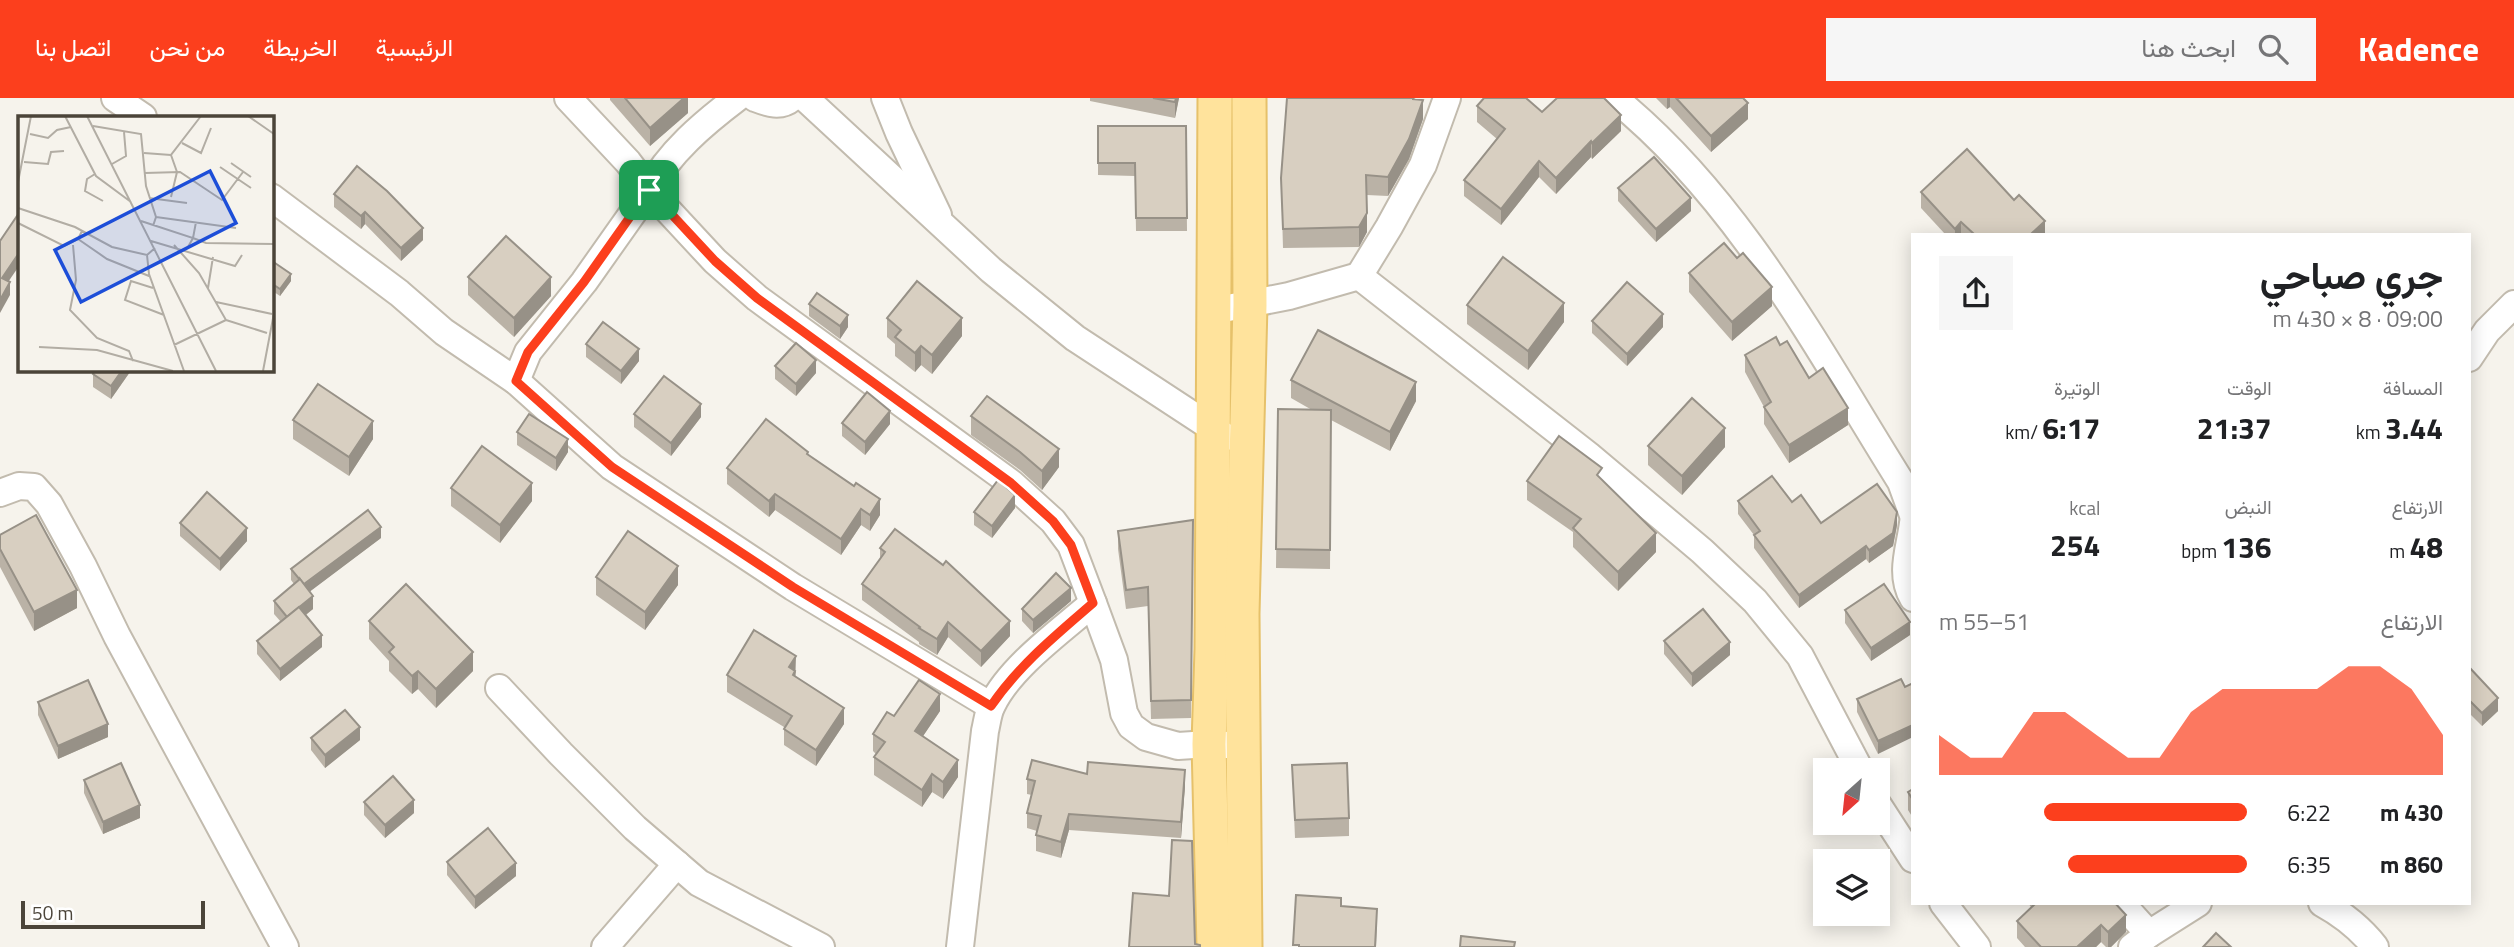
<!DOCTYPE html>
<html lang="ar">
<head>
<meta charset="utf-8">
<style>
	:root { --surface:#fff; --page:#f6f6f6; --text:#202124; --muted:#757577; --accent:#fc3f1d }
	body { margin:0; font-family:"Titillium Web",Vazirmatn,sans-serif; background:var(--page); color:var(--text); direction:rtl; height:100vh; display:flex; flex-direction:column; font-size:26px; white-space:nowrap }
	* { box-sizing:border-box; margin:0 }
	p { font-size:23px; color:var(--muted) }
	.icon { flex:none; width:38px; height:38px; fill:none; stroke:currentColor; stroke-width:2; stroke-linecap:round; stroke-linejoin:round }
	.map { position:relative; flex:1; overflow:hidden; direction:ltr }
	.drawer { position:absolute; left:1911px; top:135px; width:560px; height:672px; display:flex; flex-direction:column; background:var(--surface); border-radius:0px; box-shadow:0 4px 18px #0003; direction:rtl }
	.drawer>* { flex:none }
	.needle { width:46px; rotate:207deg }
	.buttons { position:absolute; left:1813px; top:660px; display:grid; gap:14px }
	.buttons a { display:grid; place-items:center; width:77px; height:77px; border-radius:0px; background:var(--surface); box-shadow:0 4px 18px #0003; font-size:35px }
	.scale { position:absolute; left:21px; bottom:18px; width:184px; box-sizing:border-box; padding-left:7px; border:4px solid #4b4439; border-top:0; font-size:19px; line-height:24px; white-space:nowrap; color:#4b4439; -webkit-text-stroke:5px #fff; paint-order:stroke }
	.pin { position:absolute; display:grid; place-items:center; width:60px; height:60px; color:#fff; margin:-30px; border-radius:14px; box-shadow:0 4px 10px #0006 }
	.round { display:grid; place-items:center; flex:none; width:74px; height:74px; border-radius:0px; background:var(--page) }
	.overview { display:flex; align-items:center; justify-content:space-between; height:119px; padding:0 28px }
	h1 { font-size:38px; font-weight:700; line-height:52px }
	.figures { display:grid; grid-template-columns:repeat(3,1fr); gap:10px; height:119px; padding:7px 28px }
	.figures div { display:grid; align-content:center }
	.figures b { font-size:30px; font-weight:700 }
	.figures small { font-size:19px; font-weight:400 }
	.figures p { font-size:19px }
	.chart { height:196px; padding:14px 28px }
	.chart p { display:flex; justify-content:space-between }
	.chart svg { width:100%; height:126px; margin-top:7px; fill:var(--accent); opacity:.7 }
	ul { padding:0 28px; list-style:none; font-size:23px }
	li { display:grid; grid-template-columns:112px 84px 1fr; align-items:center; height:52px }
	li i { height:18px; border-radius:9px; background:var(--accent) }
	header { display:flex; align-items:center; gap:42px; box-sizing:border-box; height:98px; padding:0 35px; background:var(--accent); color:#fff }
	header strong { font-size:33px }
	nav { display:flex; gap:38px; margin-inline-start:auto; font-size:24px }
	.search { width:490px; height:63px; background:var(--page); display:flex; align-items:center; gap:18px; box-sizing:border-box; padding:0 24px; border-radius:0px; color:var(--muted); font-size:26px }
	.map>svg:first-child { display:block }
	.lines { fill:none; stroke-linecap:round; stroke-linejoin:round }
	.minor-casing { stroke:#c2bbae; stroke-width:30 }
	.major-casing { stroke:#e6c16a; stroke-width:37 }
	.minor { stroke:#fff; stroke-width:26 }
	.major { stroke:#ffe39c; stroke-width:33 }
	.wall { fill:#bab2a6 }
	.shaded-wall { fill:#979187 }
	.building { fill:#d8cfc1; stroke:#979187; stroke-width:2 }
	.route-casing { stroke:#fff; stroke-width:14 }
	.route { stroke:#fc3f1d; stroke-width:9 }
	.inset-road { fill:none; stroke:#b2ada4; stroke-width:2 }
	.view { fill:#1d4ed8; fill-opacity:0.15; stroke:#1d4ed8; stroke-width:3.5 }
	.inset-edge { fill:none; stroke:#4b4439; stroke-width:3.5 }
</style>
</head>
<body>
<header>
<strong>Kadence</strong>
<div class="search"><svg class="icon" aria-label="search" viewBox="0 0 24 24"><circle cx="10" cy="10" r="6"/><path d="M15 15l6 6"/></svg>ابحث هنا</div>
<nav><a>الرئيسية</a><a>الخريطة</a><a>من نحن</a><a>اتصل بنا</a></nav>
</header>
<div class="map">
<svg width="2514" height="849" viewBox="0 0 2514 849">
	<rect width="100%" height="100%" fill="#f6f3ec"/>
	<g class="lines">
		<g class="minor-casing">
			<g id="minor">
				<polyline points="115,0 143,19"/>
				<path d="M737,0C704,25 668,55 649,92L715,163L757,200L1011,385L1053,423L1071,447L1093,505L1114,562L1124,615L1131,628L1146,639L1178,648L1209,646L1227,647"/>
				<path d="M755,0C768,5 780,10 792,0"/>
				<polyline points="805,0 991,172 1075,240 1226,339"/>
				<polyline points="885,0 899,35 938,117"/>
				<path d="M1614,0C1739,101 1817,250 1901,384L1913,417"/>
				<polyline points="271,99 399,195 444,234 516,283 612,369 793,489 991,608"/>
				<polyline points="1359,178 1389,129 1423,67 1447,0"/>
				<polyline points="1213,213 1289,198 1359,178 1588,357 1702,453 1755,503 1800,558 1860,672"/>
				<polyline points="2469,260 2487,233 2514,206"/>
				<polyline points="516,283 528,254 584,184 649,92 628,64 568,0"/>
				<polyline points="0,395 19,388 34,389 49,406 83,468 117,538 285,849"/>
				<path d="M1913,425C1910,450 1899,476 1913,500"/>
				<polyline points="499,590 561,656 635,730 699,785 821,849"/>
				<polyline points="1878,707 1913,761"/>
				<polyline points="1943,805 1977,849"/>
				<polyline points="2121,805 2149,836 2132,849"/>
				<path d="M2322,805C2342,816 2361,831 2375,849"/>
				<polyline points="2149,836 2198,805"/>
				<polyline points="605,849 677,766"/>
				<path d="M960,849L985,633C987,625 988,614 992,607C1010,569 1062,532 1093,505"/>
			</g>
		</g>
		<g class="major-casing">
			<g id="major">
				<polyline points="1214,849 1209,646 1212,551 1215,0"/>
				<polyline points="1245,849 1242,516 1250,207 1249,0"/>
			</g>
		</g>
		<use href="#minor" class="minor"/>
		<use href="#major" class="major"/>
	</g>
	<g class="wall">
		<polygon points="610,0 688,0 688,15 650,48 610,2"/>
		<polygon points="1090,0 1179,0 1175,20 1090,3"/>
		<polygon points="1286,0 1415,0 1423,21 1409,61 1388,98 1367,97 1367,134 1359,149 1283,150 1281,80 1287,3"/>
		<polygon points="1656,0 1743,0 1748,21 1711,54 1670,9 1667,11"/>
		<polygon points="1477,8 1542,14 1621,33 1592,61 1591,59 1556,96 1539,79 1501,127 1464,98 1464,82 1497,41 1477,24"/>
		<polygon points="1098,28 1186,28 1187,133 1136,133 1135,78 1098,77"/>
		<polygon points="1618,90 1691,113 1656,144 1618,103"/>
		<polygon points="1921,94 2045,136 1945,136 1921,110"/>
		<polygon points="334,96 423,142 401,163 365,126 361,131 334,109"/>
		<polygon points="271,170 291,183 280,198 271,192"/>
		<polygon points="1689,175 1772,208 1732,243 1689,194"/>
		<polygon points="468,179 551,198 514,239 468,197"/>
		<polygon points="809,206 848,229 840,241 809,218"/>
		<polygon points="1467,207 1564,224 1528,272 1467,226"/>
		<polygon points="887,220 962,238 932,276 921,267 915,274 895,258 895,246 887,239"/>
		<polygon points="1592,223 1663,229 1627,268 1592,235"/>
		<polygon points="586,246 639,263 621,286 586,259"/>
		<polygon points="1780,247 1848,327 1789,365 1764,326 1764,309 1745,274 1745,257"/>
		<polygon points="775,268 816,275 796,298 775,281"/>
		<polygon points="96,271 132,271 111,301 93,289 93,276"/>
		<polygon points="1291,282 1416,303 1390,353 1331,322 1330,471 1276,470 1278,311 1312,312 1291,300"/>
		<polygon points="634,316 701,319 671,358 634,329"/>
		<polygon points="971,318 1059,369 1042,392 1020,372 971,337"/>
		<polygon points="293,322 373,341 349,378 293,341"/>
		<polygon points="842,325 890,326 865,357 842,338"/>
		<polygon points="517,334 568,354 556,373 517,347"/>
		<polygon points="1648,348 1725,349 1682,397 1648,367"/>
		<polygon points="808,357 880,417 870,433 861,427 841,457 775,412 769,419 727,386 727,370"/>
		<polygon points="1602,381 1656,454 1618,493 1573,449 1573,434 1527,402 1527,383"/>
		<polygon points="451,390 532,403 500,445 451,408"/>
		<polygon points="1738,403 1792,404 1821,425 1897,427 1893,448 1869,465 1866,461 1799,510 1754,450 1754,437 1738,416"/>
		<polygon points="1015,410 992,440 974,427 974,414"/>
		<polygon points="1193,422 1191,620 1151,621 1148,508 1126,511 1118,451 1118,433"/>
		<polygon points="180,425 247,443 220,473 180,438"/>
		<polygon points="0,437 77,510 34,533 0,469"/>
		<polygon points="381,440 310,493 313,511 306,517 322,549 280,583 257,556 257,543 281,524 274,516 274,503 294,486 291,482 291,471"/>
		<polygon points="880,450 1010,538 981,569 948,539 937,557 919,546 919,544 862,502 862,486 880,461"/>
		<polygon points="596,479 678,487 645,532 596,497"/>
		<polygon points="1071,503 1033,535 1022,523 1022,511"/>
		<polygon points="1845,512 1910,537 1871,563 1845,525"/>
		<polygon points="369,523 473,573 436,610 418,591 412,596 389,573 389,563 369,541"/>
		<polygon points="1664,543 1730,557 1692,589 1664,556"/>
		<polygon points="2469,569 2498,613 2482,628 2469,615"/>
		<polygon points="796,574 795,579 844,626 816,668 784,647 784,629 727,594 727,577"/>
		<polygon points="1905,589 1878,656 1857,614 1857,601"/>
		<polygon points="38,604 108,639 58,661 38,617"/>
		<polygon points="940,613 923,638 958,679 943,701 932,694 922,709 874,677 874,659 876,656 873,653 873,636 894,618"/>
		<polygon points="311,640 360,642 325,670 311,652"/>
		<polygon points="1292,667 1349,720 1349,738 1295,740"/>
		<polygon points="1087,676 1185,688 1181,740 1069,732 1061,760 1036,753 1036,737 1037,733 1027,730 1027,715 1032,697 1027,696 1027,681"/>
		<polygon points="84,682 140,720 103,736 84,695"/>
		<polygon points="1913,691 1913,720 1908,712 1908,694"/>
		<polygon points="364,704 414,715 385,740 364,717"/>
		<polygon points="447,764 516,778 475,811 447,777"/>
		<polygon points="2028,805 2115,805 2126,834 2111,849 2106,849 2101,844 2096,849 2025,849 2017,840 2017,823 2031,809"/>
	</g>
	<g class="shaded-wall">
		<polygon points="684,0 688,0 688,15 650,48 650,30"/>
		<polygon points="1176,0 1179,0 1175,20 1175,4"/>
		<polygon points="1667,0 1670,0 1670,9 1667,11"/>
		<polygon points="1423,2 1423,21 1409,61 1388,98 1388,79"/>
		<polygon points="1748,5 1748,21 1711,54 1711,38"/>
		<polygon points="1621,17 1621,33 1592,61 1592,45"/>
		<polygon points="1591,43 1591,59 1556,96 1556,80"/>
		<polygon points="1539,63 1539,79 1501,127 1501,111"/>
		<polygon points="1691,100 1691,113 1656,144 1656,131"/>
		<polygon points="365,114 365,126 361,131 361,118"/>
		<polygon points="1367,115 1367,134 1359,149 1359,129"/>
		<polygon points="2045,123 2045,136 2031,136"/>
		<polygon points="1961,124 1961,136 1955,136 1955,131"/>
		<polygon points="423,130 423,142 401,163 401,150"/>
		<polygon points="19,155 19,168 2,193 2,180"/>
		<polygon points="291,176 291,183 280,198 280,191"/>
		<polygon points="551,179 551,198 514,239 514,220"/>
		<polygon points="10,184 10,197 0,215 0,202"/>
		<polygon points="1772,189 1772,208 1732,243 1732,224"/>
		<polygon points="1564,205 1564,224 1528,272 1528,253"/>
		<polygon points="1663,216 1663,229 1627,268 1627,256"/>
		<polygon points="848,217 848,229 840,241 840,228"/>
		<polygon points="962,220 962,238 932,276 932,257"/>
		<polygon points="921,248 921,267 915,274 915,255"/>
		<polygon points="639,251 639,263 621,286 621,273"/>
		<polygon points="816,262 816,275 796,298 796,286"/>
		<polygon points="123,271 132,271 111,301 111,288"/>
		<polygon points="1416,284 1416,303 1390,353 1390,334"/>
		<polygon points="701,306 701,319 671,358 671,345"/>
		<polygon points="1848,310 1848,327 1789,365 1789,347"/>
		<polygon points="890,313 890,326 865,357 865,344"/>
		<polygon points="373,323 373,341 349,378 349,359"/>
		<polygon points="1725,330 1725,349 1682,397 1682,378"/>
		<polygon points="568,341 568,354 556,373 556,360"/>
		<polygon points="1059,351 1059,369 1042,392 1042,373"/>
		<polygon points="532,385 532,403 500,445 500,427"/>
		<polygon points="775,396 775,412 769,419 769,403"/>
		<polygon points="1015,397 1015,410 992,440 992,428"/>
		<polygon points="880,401 880,417 870,433 870,417"/>
		<polygon points="861,411 861,427 841,457 841,441"/>
		<polygon points="1897,414 1897,427 1893,448 1869,465 1869,452"/>
		<polygon points="381,429 381,440 304,498 304,487"/>
		<polygon points="247,430 247,443 220,473 220,461"/>
		<polygon points="1656,435 1656,454 1618,493 1618,474"/>
		<polygon points="1866,448 1866,461 1799,510 1799,497"/>
		<polygon points="678,468 678,487 645,532 645,514"/>
		<polygon points="1071,490 1071,503 1033,535 1033,522"/>
		<polygon points="77,492 77,510 34,533 34,514"/>
		<polygon points="313,498 313,511 287,531 287,519"/>
		<polygon points="1010,523 1010,538 981,569 981,553"/>
		<polygon points="948,524 948,539 937,557 937,541"/>
		<polygon points="1910,524 1910,537 1871,563 1871,550"/>
		<polygon points="322,537 322,549 280,583 280,571"/>
		<polygon points="1730,544 1730,557 1692,589 1692,576"/>
		<polygon points="473,554 473,573 436,610 436,591"/>
		<polygon points="796,558 795,589 789,569"/>
		<polygon points="418,573 418,591 412,596 412,578"/>
		<polygon points="940,596 940,613 915,650 915,633"/>
		<polygon points="2498,600 2498,613 2482,628 2482,615"/>
		<polygon points="844,610 844,626 816,668 816,652"/>
		<polygon points="108,626 108,639 58,661 58,648"/>
		<polygon points="1913,627 1913,639 1878,656 1878,643"/>
		<polygon points="360,629 360,642 325,670 325,657"/>
		<polygon points="958,662 958,679 943,701 943,684"/>
		<polygon points="1185,672 1185,688 1181,740 1181,724"/>
		<polygon points="932,676 932,694 922,709 922,692"/>
		<polygon points="414,702 414,715 385,740 385,727"/>
		<polygon points="140,707 140,720 103,736 103,724"/>
		<polygon points="1069,716 1069,732 1061,760 1061,744"/>
		<polygon points="516,765 516,778 475,811 475,799"/>
		<polygon points="1377,811 1376,849 1375,849"/>
		<polygon points="2126,817 2126,834 2111,849 2108,849 2108,834"/>
		<polygon points="2101,827 2101,844 2096,849 2077,849"/>
	</g>
	<g class="building">
		<polygon points="625,0 684,0 650,30"/>
		<polygon points="1153,0 1176,0 1175,4"/>
		<polygon points="1287,0 1413,0 1413,1 1423,2 1409,41 1388,79 1366,77 1367,115 1359,129 1283,131 1281,80"/>
		<polygon points="1484,0 1526,0 1542,14 1557,0 1604,0 1621,17 1592,45 1591,43 1556,80 1539,63 1501,111 1464,82 1505,31 1477,8"/>
		<polygon points="1676,0 1743,0 1748,5 1711,38"/>
		<polygon points="1098,28 1186,28 1187,120 1136,120 1135,65 1098,65"/>
		<polygon points="1967,51 2014,102 2019,97 2045,123 2031,136 1974,136 1961,124 1955,131 1921,94"/>
		<polygon points="1654,59 1691,100 1656,131 1618,90"/>
		<polygon points="357,68 387,93 423,130 401,150 365,114 361,118 334,96"/>
		<polygon points="19,115 19,155 2,180 10,184 0,202 0,143"/>
		<polygon points="506,138 551,179 514,220 468,179"/>
		<polygon points="1724,145 1737,160 1743,155 1772,189 1732,224 1689,175"/>
		<polygon points="1503,159 1564,205 1528,253 1467,207"/>
		<polygon points="275,165 291,176 280,191 271,185 271,170"/>
		<polygon points="917,183 962,220 932,257 921,248 915,255 895,239 901,232 887,220"/>
		<polygon points="1627,184 1663,216 1627,256 1592,223"/>
		<polygon points="817,195 848,217 840,228 809,206"/>
		<polygon points="603,224 639,251 621,273 586,246"/>
		<polygon points="1318,232 1416,284 1390,334 1291,282"/>
		<polygon points="1776,239 1780,247 1787,243 1809,280 1823,270 1848,310 1789,347 1764,309 1771,304 1745,257"/>
		<polygon points="796,245 816,262 796,286 775,268"/>
		<polygon points="96,271 123,271 111,288 93,276"/>
		<polygon points="664,278 701,306 671,345 634,316"/>
		<polygon points="318,286 373,323 349,359 293,322"/>
		<polygon points="867,294 890,313 865,344 842,325"/>
		<polygon points="987,298 1059,351 1042,373 1020,354 971,318"/>
		<polygon points="1692,300 1725,330 1682,378 1648,348"/>
		<polygon points="1278,311 1331,312 1330,452 1276,451"/>
		<polygon points="529,316 568,341 556,360 517,334"/>
		<polygon points="766,321 808,354 807,356 854,388 856,385 880,401 870,417 861,411 841,441 775,396 769,403 727,370"/>
		<polygon points="1559,338 1602,370 1597,377 1656,435 1618,474 1573,430 1581,421 1527,383"/>
		<polygon points="482,348 532,385 500,427 451,390"/>
		<polygon points="1772,378 1792,404 1801,397 1821,425 1877,386 1897,414 1893,435 1869,452 1866,448 1799,497 1754,437 1760,433 1738,403"/>
		<polygon points="998,382 1015,397 992,428 974,414"/>
		<polygon points="207,394 247,430 220,461 180,425"/>
		<polygon points="368,412 381,429 304,486 300,481 300,482 291,471"/>
		<polygon points="36,417 77,492 34,514 0,451 0,437"/>
		<polygon points="1193,422 1191,602 1151,603 1148,489 1126,492 1118,433"/>
		<polygon points="895,431 943,467 946,463 1010,523 981,553 948,524 937,541 919,530 920,529 862,486 885,454 880,450"/>
		<polygon points="628,433 678,468 645,514 596,479"/>
		<polygon points="1056,475 1071,490 1033,522 1022,511"/>
		<polygon points="300,481 313,498 287,519 274,503"/>
		<polygon points="406,486 473,554 436,591 418,573 412,578 389,554 394,549 369,523"/>
		<polygon points="1884,486 1910,524 1871,550 1845,512"/>
		<polygon points="299,509 322,537 280,571 257,543"/>
		<polygon points="1703,511 1730,544 1692,576 1664,543"/>
		<polygon points="754,532 796,558 789,569 795,573 793,577 844,610 816,652 784,631 792,618 727,577"/>
		<polygon points="2469,569 2498,600 2482,615 2469,602"/>
		<polygon points="1901,581 1905,589 1913,585 1913,627 1878,643 1857,601"/>
		<polygon points="88,582 108,626 58,648 38,604"/>
		<polygon points="919,582 940,596 915,633 958,662 943,684 932,676 922,692 874,659 885,644 873,636 887,614 894,618"/>
		<polygon points="345,612 360,629 325,657 311,640"/>
		<polygon points="1032,662 1087,676 1088,664 1185,672 1181,724 1069,716 1061,744 1036,737 1041,718 1027,715 1035,683 1027,681"/>
		<polygon points="121,665 140,707 103,724 84,682"/>
		<polygon points="1347,665 1349,720 1295,722 1292,667"/>
		<polygon points="393,678 414,702 385,727 364,704"/>
		<polygon points="1913,691 1913,702 1908,694"/>
		<polygon points="488,730 516,765 475,799 447,764"/>
		<polygon points="1172,742 1192,743 1195,846 1200,847 1200,849 1129,849 1133,795 1169,798"/>
		<polygon points="1296,797 1341,800 1341,808 1377,811 1375,849 1299,849 1299,847 1293,847"/>
		<polygon points="2036,805 2115,805 2126,817 2108,834 2101,827 2077,849 2041,849 2017,823"/>
		<polygon points="2216,835 2231,849 2203,849"/>
		<polygon points="1461,838 1515,844 1514,849 1460,849"/>
	</g>
	<g class="lines">
		<g class="route-casing">
			<path id="route" d="M649,92L715,163L757,200L1011,385L1053,423L1071,447L1093,505C1056,537 1019,567 991,608L793,489L612,369L516,283L528,254L584,184Z"/>
		</g>
		<use href="#route" class="route"/>
	</g>
	<g transform="translate(18 18)">
		<rect width="256" height="256" fill="#f6f3ec"/>
		<path class="inset-road" d="M47,0L78,60L113,86M69,0L198,255M230,0L256,18M75,10L123,18L128,70L138,101L135,110M12,18L30,22L39,14L53,11M164,27L183,37L193,12M126,37L153,39M6,46L30,48L33,36L46,35M213,47L233,61M94,48L108,40L106,16M202,51L233,72M127,57L162,56L204,84L225,56M77,58L69,63L67,75L85,85M0,66L13,0M153,81L159,56L153,39L183,0M131,82L169,87M0,92L57,111L94,131L129,139L137,132M138,101L218,112M123,105L175,122L170,131M178,106L175,122L188,127L256,128M0,107L46,130L60,123M64,115L60,123L89,143L131,160M133,125L217,150L224,139M55,129L58,164L52,194L79,222L111,235L115,245M156,129L181,157L208,204L156,229M129,139L131,158L166,255M135,172L113,165L107,184L146,199M190,172L195,141M198,186L254,198M208,204L249,217M21,231L79,234L155,255M245,255L256,197"/>
		<path class="view" d="M192,55L218,107L63,186L37,134Z"/>
		<rect width="256" height="256" class="inset-edge"/>
	</g>
</svg>
<div class="buttons">
<a><svg class="needle" viewBox="-14 -14 28 28"><path d="M0-13l5 13h-10z" fill="#e53935"/><path d="M0 13l5-13h-10z" fill="#757577"/></svg></a>
<a><svg class="icon" aria-label="layers" viewBox="0 0 24 24"><path d="M12 4l9 5-9 5-9-5zM3 14l9 5 9-5"/></svg></a>
</div>
<div class="scale">50 m</div>
<div class="pin" style="left:649px;top:92px;background:#1e9e55"><svg class="icon" aria-label="arrive" viewBox="0 0 24 24"><path d="M6 21V4h12l-3 4 3 4H6"/></svg></div>
<section class="drawer">
<div class="overview"><div><h1>جري صباحي</h1><p>09:00 · 8 × 430 m</p></div><a class="round"><svg class="icon" aria-label="share" viewBox="0 0 24 24"><path d="M12 15V3M7 8l5-5 5 5M5 13v7h14v-7"/></svg></a></div>
<div class="figures">
<div><p>المسافة</p><b>3.44<small> km</small></b></div>
<div><p>الوقت</p><b>21:37</b></div>
<div><p>الوتيرة</p><b>6:17<small> /km</small></b></div>
</div>
<div class="figures">
<div><p>الارتفاع</p><b>48<small> m</small></b></div>
<div><p>النبض</p><b>136<small> bpm</small></b></div>
<div><p>kcal</p><b>254</b></div>
</div>
<div class="chart"><p><span>الارتفاع</span>51–55 m</p>
<svg viewBox="0 0 160 44" preserveAspectRatio="none"><path d="M0 44V30L10 38L20 38L30 22L40 22L50 30L60 38L70 38L80 22L90 14L100 14L110 14L120 14L130 6L140 6L150 14L160 30V44z"/></svg>
</div>
<ul>
<li><b>430 m</b>6:22<i style="width:66%"></i></li>
<li><b>860 m</b>6:35<i style="width:58%"></i></li>
</ul>
</section>
</div>
</body>
</html>
